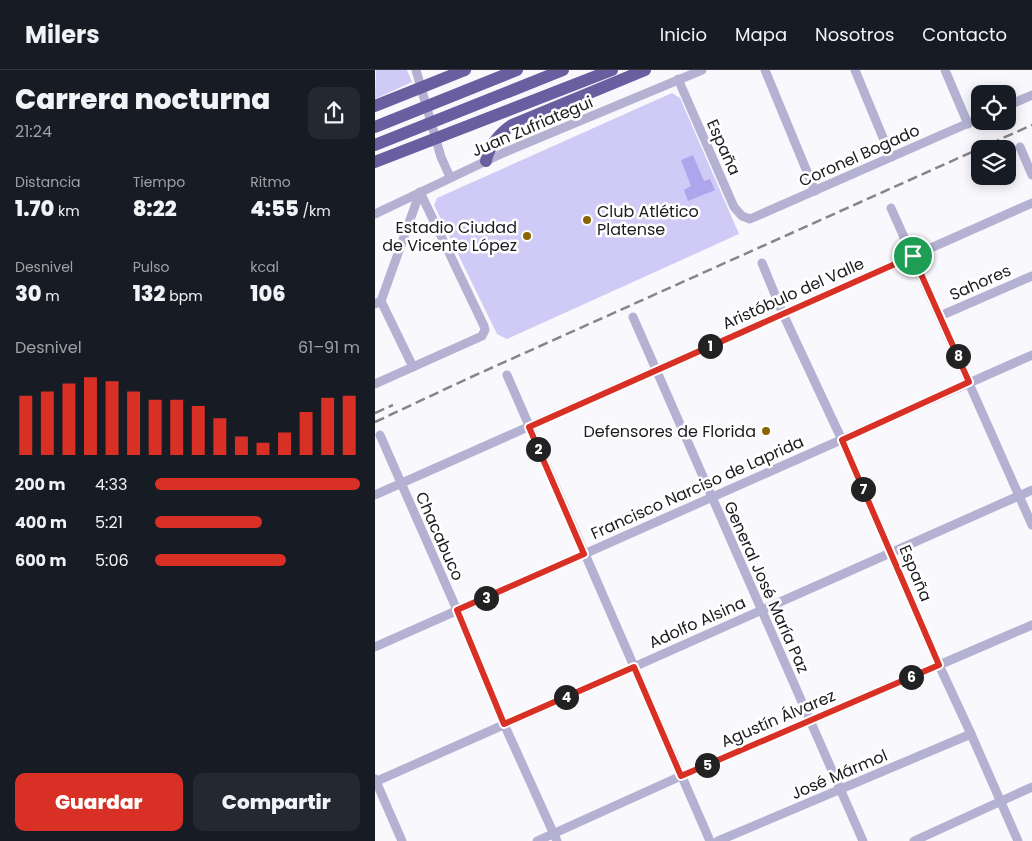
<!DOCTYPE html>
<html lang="es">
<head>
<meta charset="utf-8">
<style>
	:root { --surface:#171b24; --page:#242831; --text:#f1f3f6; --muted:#9ea1a6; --line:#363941; --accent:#d93025 }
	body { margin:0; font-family:Poppins,sans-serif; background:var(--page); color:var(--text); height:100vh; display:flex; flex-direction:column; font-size:19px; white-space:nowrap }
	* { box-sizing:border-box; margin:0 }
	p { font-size:16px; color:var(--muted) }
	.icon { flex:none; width:28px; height:28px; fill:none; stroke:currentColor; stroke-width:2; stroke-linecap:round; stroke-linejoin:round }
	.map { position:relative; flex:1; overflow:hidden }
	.sheet { display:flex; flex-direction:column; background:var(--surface); width:375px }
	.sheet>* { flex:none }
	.fabs { position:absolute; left:596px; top:15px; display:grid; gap:10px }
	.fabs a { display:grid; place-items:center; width:45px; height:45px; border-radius:10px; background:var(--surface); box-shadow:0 2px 12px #0003; font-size:25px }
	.pin { position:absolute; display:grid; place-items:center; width:42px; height:42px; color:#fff; margin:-21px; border:2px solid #fff; border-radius:50%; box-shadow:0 1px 5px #0007 }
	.km { position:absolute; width:25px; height:25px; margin:-12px; border-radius:50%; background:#222; color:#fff; font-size:14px; line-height:25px; text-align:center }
	.round { display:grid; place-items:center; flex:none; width:52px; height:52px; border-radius:10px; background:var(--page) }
	.overview { display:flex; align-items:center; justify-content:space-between; height:85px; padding:0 15px }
	h1 { font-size:28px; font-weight:800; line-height:38px }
	.stats { display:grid; grid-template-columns:repeat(3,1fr); gap:8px; height:85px; padding:5px 15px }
	.stats div { display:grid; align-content:center }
	.stats b { font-size:21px; font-weight:800 }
	.stats small { font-size:14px; font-weight:400 }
	.stats p { font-size:14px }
	.chart { height:140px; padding:10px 15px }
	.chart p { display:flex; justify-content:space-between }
	.chart svg { width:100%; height:90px; margin-top:5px; stroke:var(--accent); stroke-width:6 }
	.action { display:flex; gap:10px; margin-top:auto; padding:10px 15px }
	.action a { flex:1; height:58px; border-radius:10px; background:var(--accent); color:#fff; font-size:20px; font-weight:800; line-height:58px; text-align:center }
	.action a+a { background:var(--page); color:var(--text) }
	ul { padding:0 15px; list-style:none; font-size:16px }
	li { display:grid; grid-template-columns:80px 60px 1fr; align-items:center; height:38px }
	li i { height:12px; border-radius:6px; background:var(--accent) }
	header { display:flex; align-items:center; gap:30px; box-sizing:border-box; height:70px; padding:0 25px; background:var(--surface); border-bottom:1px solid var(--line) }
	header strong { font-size:24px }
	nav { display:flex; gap:28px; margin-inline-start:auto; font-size:18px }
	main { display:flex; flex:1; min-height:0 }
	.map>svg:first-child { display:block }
	.green { fill:#cfcaf6 }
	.water { fill:#afa5ed }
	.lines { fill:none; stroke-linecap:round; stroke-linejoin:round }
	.minor { stroke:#b5b1d2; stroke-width:9 }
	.highway { stroke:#695ea0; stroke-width:12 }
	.rail { stroke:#86858a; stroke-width:2.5; stroke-dasharray:10 5; stroke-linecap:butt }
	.route-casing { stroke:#fff; stroke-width:10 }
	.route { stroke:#d93025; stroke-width:6 }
	.poi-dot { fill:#8b6304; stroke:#fff; stroke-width:2 }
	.labels { text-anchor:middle; stroke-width:5; stroke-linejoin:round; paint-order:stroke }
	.street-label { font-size:16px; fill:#1c1b1f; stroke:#fff }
	.poi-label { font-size:16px; fill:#1c1b1f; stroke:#fff; text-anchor:end }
</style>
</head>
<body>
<header>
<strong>Milers</strong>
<nav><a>Inicio</a><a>Mapa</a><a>Nosotros</a><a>Contacto</a></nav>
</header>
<main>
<section class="sheet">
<div class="overview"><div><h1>Carrera nocturna</h1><p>21:24</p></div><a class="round"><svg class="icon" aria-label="share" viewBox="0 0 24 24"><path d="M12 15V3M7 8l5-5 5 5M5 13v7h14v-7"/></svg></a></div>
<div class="stats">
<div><p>Distancia</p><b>1.70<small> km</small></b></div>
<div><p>Tiempo</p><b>8:22</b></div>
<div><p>Ritmo</p><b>4:55<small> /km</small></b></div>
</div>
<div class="stats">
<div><p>Desnivel</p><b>30<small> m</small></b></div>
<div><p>Pulso</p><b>132<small> bpm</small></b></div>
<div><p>kcal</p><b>106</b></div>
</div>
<div class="chart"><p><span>Desnivel</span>61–91 m</p>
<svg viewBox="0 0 160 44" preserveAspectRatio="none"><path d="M5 44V15M15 44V13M25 44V9M35 44V6M45 44V8M55 44V13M65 44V17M75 44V17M85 44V20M95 44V26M105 44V35M115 44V38M125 44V33M135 44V23M145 44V16M155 44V15"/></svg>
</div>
<ul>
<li><b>200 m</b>4:33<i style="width:100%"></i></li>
<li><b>400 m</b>5:21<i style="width:52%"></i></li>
<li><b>600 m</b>5:06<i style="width:64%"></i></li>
</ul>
<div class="action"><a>Guardar</a><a>Compartir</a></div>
</section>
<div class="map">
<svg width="657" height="771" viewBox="0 0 657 771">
	<rect width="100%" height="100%" fill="#f9f8fd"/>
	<g class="green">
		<polygon points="1,0 32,0 37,12 0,29"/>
		<polygon points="297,23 305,28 364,164 132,269 122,264 59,135 62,128"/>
	</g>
	<polygon class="water" points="318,85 329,111 335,109 340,120 313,131 309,120 316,116 306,90"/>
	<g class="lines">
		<g class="minor">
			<polyline points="41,0 66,87 75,107"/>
			<polyline points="390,0 440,121"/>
			<polyline points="480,0 516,87"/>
			<polyline points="570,0 593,54"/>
			<polyline points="303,9 359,137 367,146 375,149 605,48"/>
			<polyline points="632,36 657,25"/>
			<polyline points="645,77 657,105"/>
			<polyline points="516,138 657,455"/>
			<polyline points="0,144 128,83 327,0"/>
			<polyline points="387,193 408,244 467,370 564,595 596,664 643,771"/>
			<polyline points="6,231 38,297"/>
			<polyline points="0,234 6,231 45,122"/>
			<polyline points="565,246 657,206"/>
			<polyline points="258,247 488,771"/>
			<polyline points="132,305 335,771"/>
			<polyline points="0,314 107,266 110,260 109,256 45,122"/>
			<polyline points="5,365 82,540 129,654 182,771"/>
			<polyline points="0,425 657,133"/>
			<polyline points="0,577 657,285"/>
			<polyline points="0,709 27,771"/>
			<polyline points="0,712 657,420"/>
			<polyline points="162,771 306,706 657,555"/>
			<polyline points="343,771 596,664"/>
			<polyline points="539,771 657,717"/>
		</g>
		<g class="highway">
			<polyline points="0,36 90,0"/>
			<polyline points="0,57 142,0"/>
			<polyline points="0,75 188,0"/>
			<path d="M111,91C113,77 125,63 137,55L270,0"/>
			<polyline points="0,92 237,0"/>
		</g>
		<g class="rail">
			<polyline points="0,343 18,335"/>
			<polyline points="0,352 94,308 657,55"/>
		</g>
	</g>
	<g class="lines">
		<g class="route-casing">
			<polygon id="route" points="538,186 594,312 467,370 564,595 306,706 259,597 129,654 82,540 209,484 154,357"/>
		</g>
		<use href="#route" class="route"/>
	</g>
	<g class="poi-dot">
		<circle cx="212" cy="150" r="5"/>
		<circle cx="152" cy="166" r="5"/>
		<circle cx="391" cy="361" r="5"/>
	</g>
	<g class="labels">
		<g class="street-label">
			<text transform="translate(157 56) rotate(-23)" y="6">Juan Zufriategui</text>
			<text transform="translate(349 77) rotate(66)" y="6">España</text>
			<text transform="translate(484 85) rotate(-24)" y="6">Coronel Bogado</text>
			<text transform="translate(605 212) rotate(-24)" y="6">Sahores</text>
			<text transform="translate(418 223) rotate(-24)" y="6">Aristóbulo del Valle</text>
			<text transform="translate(322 417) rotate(-24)" y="6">Francisco Narciso de Laprida</text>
			<text transform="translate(65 466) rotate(66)" y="6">Chacabuco</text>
			<text transform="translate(541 503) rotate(67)" y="6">España</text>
			<text transform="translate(392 517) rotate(66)" y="6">General José María Paz</text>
			<text transform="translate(322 552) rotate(-24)" y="6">Adolfo Alsina</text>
			<text transform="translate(403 648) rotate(-23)" y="6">Agustín Álvarez</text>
			<text transform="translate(464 704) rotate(-23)" y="6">José Mármol</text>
		</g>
		<g class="poi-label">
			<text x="222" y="147" text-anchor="start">Club Atlético<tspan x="222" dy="18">Platense</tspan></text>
			<text x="142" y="163">Estadio Ciudad<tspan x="142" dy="18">de Vicente López</tspan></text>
			<text x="381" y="367">Defensores de Florida</text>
		</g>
	</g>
</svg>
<div class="fabs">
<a><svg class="icon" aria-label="locate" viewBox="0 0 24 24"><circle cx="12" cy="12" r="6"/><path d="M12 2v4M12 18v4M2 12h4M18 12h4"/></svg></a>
<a><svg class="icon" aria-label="layers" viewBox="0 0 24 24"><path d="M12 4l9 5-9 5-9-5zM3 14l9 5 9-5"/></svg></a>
</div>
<div class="pin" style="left:538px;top:186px;background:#1e9e55"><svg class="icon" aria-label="arrive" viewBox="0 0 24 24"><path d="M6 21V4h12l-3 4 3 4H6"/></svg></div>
<b class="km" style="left:335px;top:276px">1</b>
<b class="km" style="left:163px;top:379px">2</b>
<b class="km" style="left:111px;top:528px">3</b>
<b class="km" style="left:191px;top:627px">4</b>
<b class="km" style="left:332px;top:695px">5</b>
<b class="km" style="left:536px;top:607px">6</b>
<b class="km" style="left:488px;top:419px">7</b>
<b class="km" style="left:583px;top:286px">8</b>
</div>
</main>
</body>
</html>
